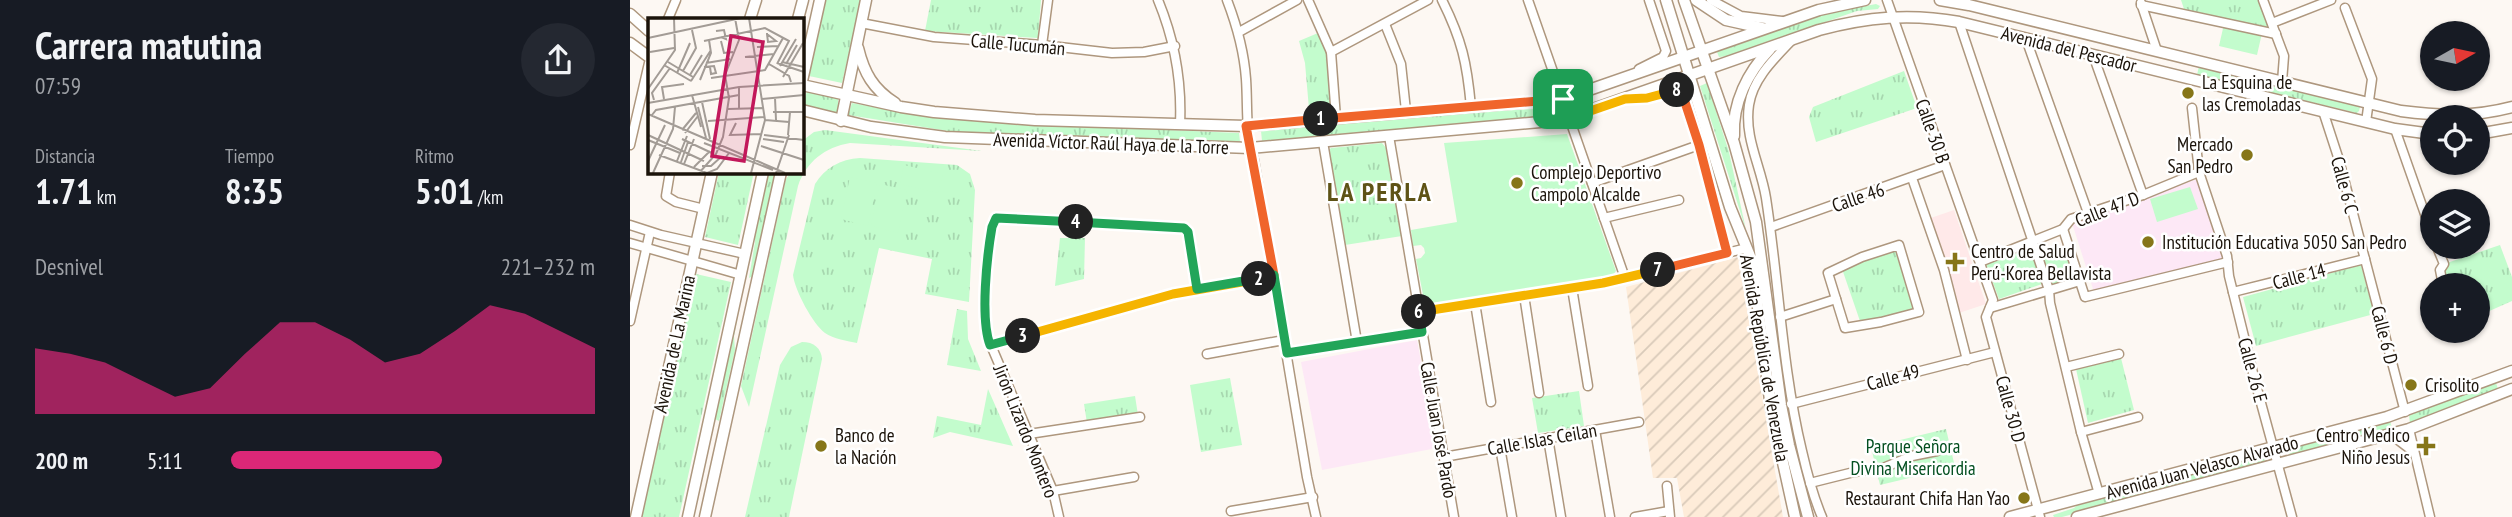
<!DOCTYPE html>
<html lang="es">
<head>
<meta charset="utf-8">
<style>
	:root { --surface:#171b24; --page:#242831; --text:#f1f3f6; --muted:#9ea1a6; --accent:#db2777 }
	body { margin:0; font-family:"PT Sans Narrow",sans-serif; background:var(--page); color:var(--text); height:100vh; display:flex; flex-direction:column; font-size:26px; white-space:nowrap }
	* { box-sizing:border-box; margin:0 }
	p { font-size:23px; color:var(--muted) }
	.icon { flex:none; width:38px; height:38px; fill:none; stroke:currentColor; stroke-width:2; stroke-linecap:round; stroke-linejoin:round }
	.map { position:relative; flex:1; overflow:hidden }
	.panel { display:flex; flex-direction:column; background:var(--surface); width:630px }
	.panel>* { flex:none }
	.needle { width:46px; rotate:81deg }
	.fabs { position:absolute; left:1790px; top:21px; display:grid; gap:14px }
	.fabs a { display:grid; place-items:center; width:70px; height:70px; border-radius:50%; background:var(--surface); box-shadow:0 2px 5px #0004; font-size:35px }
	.pin { position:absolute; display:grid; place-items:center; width:60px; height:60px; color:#fff; margin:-30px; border-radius:14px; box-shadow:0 4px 10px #0006 }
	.km { position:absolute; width:35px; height:35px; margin:-18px; border-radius:50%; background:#222; color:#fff; font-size:19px; line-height:35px; text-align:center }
	.round { display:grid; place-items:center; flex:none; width:74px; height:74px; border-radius:37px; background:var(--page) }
	.headline { display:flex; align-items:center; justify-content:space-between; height:119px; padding:0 35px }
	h1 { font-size:38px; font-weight:800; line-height:52px }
	.metrics { display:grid; grid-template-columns:repeat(3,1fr); gap:10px; height:119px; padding:7px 35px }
	.metrics div { display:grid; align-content:center }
	.metrics b { font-size:35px; font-weight:800 }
	.metrics small { font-size:19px; font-weight:400 }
	.metrics p { font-size:19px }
	.chart { height:196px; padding:14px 35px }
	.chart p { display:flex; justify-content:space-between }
	.chart svg { width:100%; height:126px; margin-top:7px; fill:var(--accent); opacity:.7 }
	ul { padding:0 35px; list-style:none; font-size:23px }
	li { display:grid; grid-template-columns:112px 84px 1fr; align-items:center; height:52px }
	li i { height:18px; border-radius:9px; background:var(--accent) }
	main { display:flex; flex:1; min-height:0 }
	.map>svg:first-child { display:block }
	.industrial { fill:url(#industrial-furrows) }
	.education { fill:#fde8f6 }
	.medical { fill:#ffe9e9 }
	.grass { fill:url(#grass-tufts) }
	.garden { fill:#c3fccd }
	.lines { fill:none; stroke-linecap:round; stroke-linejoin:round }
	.minor-casing { stroke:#ae977e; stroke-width:11 }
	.major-casing { stroke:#ae977e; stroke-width:13 }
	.minor { stroke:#fff; stroke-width:8 }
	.major { stroke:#fff; stroke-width:10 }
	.split-1-casing { stroke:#fff; stroke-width:14 }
	.split-2-casing { stroke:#fff; stroke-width:14 }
	.split-3-casing { stroke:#fff; stroke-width:14 }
	.split-4-casing { stroke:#fff; stroke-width:14 }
	.split-5-casing { stroke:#fff; stroke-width:14 }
	.split-6-casing { stroke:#fff; stroke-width:14 }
	.split-7-casing { stroke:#fff; stroke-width:14 }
	.split-8-casing { stroke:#fff; stroke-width:14 }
	.split-9-casing { stroke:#fff; stroke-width:14 }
	.split-1 { stroke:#f0652b; stroke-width:9 }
	.split-2 { stroke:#f0652b; stroke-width:9 }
	.split-3 { stroke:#f5b400; stroke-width:9 }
	.split-4 { stroke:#22a559; stroke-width:9 }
	.split-5 { stroke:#22a559; stroke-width:9 }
	.split-6 { stroke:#22a559; stroke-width:9 }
	.split-7 { stroke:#f5b400; stroke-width:9 }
	.split-8 { stroke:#f0652b; stroke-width:9 }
	.split-9 { stroke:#f5b400; stroke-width:9 }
	.poi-dot { fill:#867619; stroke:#fff; stroke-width:2.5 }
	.labels { text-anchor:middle; stroke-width:5; stroke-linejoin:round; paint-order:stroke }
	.street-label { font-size:19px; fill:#1b130a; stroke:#fff }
	.poi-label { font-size:19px; fill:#1b130a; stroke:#fff; text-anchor:start }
	.park-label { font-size:19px; fill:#034f20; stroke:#fff }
	.district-label { font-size:26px; font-weight:bold; letter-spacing:2px; fill:#5e5316; stroke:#fff }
	.inset-road { fill:none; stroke:#a39c96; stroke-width:2 }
	.view { fill:#c2185b; fill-opacity:0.15; stroke:#c2185b; stroke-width:3.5 }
	.inset-edge { fill:none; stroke:#1b130a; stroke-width:3.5 }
</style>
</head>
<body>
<main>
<section class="panel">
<div class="headline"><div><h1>Carrera matutina</h1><p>07:59</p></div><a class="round"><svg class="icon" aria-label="share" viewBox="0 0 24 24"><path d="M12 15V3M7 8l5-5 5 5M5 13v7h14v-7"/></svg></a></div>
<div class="metrics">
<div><p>Distancia</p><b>1.71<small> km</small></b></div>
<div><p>Tiempo</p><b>8:35</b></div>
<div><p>Ritmo</p><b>5:01<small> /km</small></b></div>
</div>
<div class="chart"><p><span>Desnivel</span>221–232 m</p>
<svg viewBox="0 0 160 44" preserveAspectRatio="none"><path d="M0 44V21L10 23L20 26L30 32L40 38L50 35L60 23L70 12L80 12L90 18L100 26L110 23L120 15L130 6L140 9L150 15L160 21V44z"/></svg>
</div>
<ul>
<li><b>200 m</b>5:11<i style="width:58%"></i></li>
</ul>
</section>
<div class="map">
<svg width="1882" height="517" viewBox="0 0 1882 517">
	<defs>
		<pattern id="industrial-furrows" width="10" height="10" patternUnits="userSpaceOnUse" patternTransform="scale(1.75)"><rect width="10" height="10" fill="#feecd9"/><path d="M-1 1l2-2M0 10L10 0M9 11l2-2" fill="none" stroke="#d9cab9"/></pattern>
		<pattern id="grass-tufts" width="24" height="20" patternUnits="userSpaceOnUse" patternTransform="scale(1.75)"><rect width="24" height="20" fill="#c3fccd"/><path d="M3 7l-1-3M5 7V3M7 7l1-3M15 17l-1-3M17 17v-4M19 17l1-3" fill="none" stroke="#a7d7af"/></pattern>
	</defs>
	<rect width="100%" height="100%" fill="#fdf8f3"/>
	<polygon class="industrial" points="1108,257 1153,517 1054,517 1047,478 1023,478 996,287"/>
	<g class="education">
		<polygon points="1568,179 1594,261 1464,292 1442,223"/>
		<polygon points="787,340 807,448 692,470 671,362"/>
	</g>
	<polygon class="medical" points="1324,210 1356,304 1326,314 1295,220"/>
	<g class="grass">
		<polygon points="196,0 231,0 212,83 179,76"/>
		<polygon points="301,0 411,0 408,38 295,31"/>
		<polygon points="1551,0 1628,0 1638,28 1554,9"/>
		<polygon points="1246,4 1250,6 1248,9 1227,11 1098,56 1089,57 1087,52 1198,13"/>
		<polygon points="688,33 696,53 701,108 679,109 675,63 669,41"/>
		<polygon points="1569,66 1631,82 1629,90 1567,75"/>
		<polygon points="1274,71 1287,108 1186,142 1179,117 1183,107"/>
		<polygon points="1077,83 1099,152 1116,230 1070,86"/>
		<polygon points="1636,83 1730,107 1729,111 1727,113 1634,91"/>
		<polygon points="177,91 208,99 208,113 204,115 173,106"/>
		<polygon points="222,103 292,116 422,125 609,133 610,142 434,139 324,132 218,115"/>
		<polygon points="925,108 926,115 632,141 631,131 788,115"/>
		<path d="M195,130L352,151L220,143C195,147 176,162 168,186L119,407L111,386L156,179L161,172H172V141L184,132Z"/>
		<polygon points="752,143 757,149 772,236 715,245 699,150 701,148"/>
		<path d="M230,158L327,165L340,174L345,190L339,302L295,294L302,259L249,248L227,343C218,341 203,339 195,333C183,324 165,291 163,275L185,184C195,168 210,159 230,158Z"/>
		<polygon points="89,172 124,172 108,245 75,237"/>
		<polygon points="138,172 146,172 123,276 119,278 125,242 125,227"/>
		<polygon points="430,238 455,238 454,279 425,286"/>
		<polygon points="1401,245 1412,284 1369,299 1356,264"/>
		<polygon points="1870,245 1882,277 1882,301 1848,316 1848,285 1816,285 1811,265"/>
		<polygon points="1267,248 1285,308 1231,324 1211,266"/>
		<polygon points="1731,265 1744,314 1626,346 1613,297"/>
		<polygon points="66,274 101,282 49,517 12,517"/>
		<polygon points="111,300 104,336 105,350 89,421 85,419 93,369 109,301"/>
		<polygon points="327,309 337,311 338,339 351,371 317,365"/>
		<path d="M172,342C184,342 191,348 192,359L159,517H115L150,365L161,347Z"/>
		<polygon points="1491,358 1504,410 1458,423 1446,369"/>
		<polygon points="600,378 612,445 571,452 560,385"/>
		<polygon points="1865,380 1868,389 1780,424 1779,415"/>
		<polygon points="358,389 383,446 320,432 303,438 307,416 351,425"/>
		<polygon points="949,391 954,426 908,433 902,398"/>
		<polygon points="505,396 508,415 457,423 454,404"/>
		<polygon points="1760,421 1763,431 1660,457 1658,448"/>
		<polygon points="1316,429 1325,467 1250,485 1241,447"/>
		<polygon points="1634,456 1635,463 1432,517 1424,517 1423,515 1444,508 1451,502"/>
	</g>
	<g class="garden">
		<polygon points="1594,24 1632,33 1627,55 1589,46"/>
		<polygon points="937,134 986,271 983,275 798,307 795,305 786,259 791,258 795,253 794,248 791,245 783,246 781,230 827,222 814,143"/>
		<polygon points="274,165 313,174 308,193 270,184"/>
		<polygon points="220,177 247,183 238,226 211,219"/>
		<polygon points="250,184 277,190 268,233 241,226"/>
		<polygon points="1560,187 1568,209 1527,222 1520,199"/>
		<polygon points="1435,248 1444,279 1421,285 1413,254"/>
	</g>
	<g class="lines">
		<g class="minor-casing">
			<g id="minor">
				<path d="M528,0C545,41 552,80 550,124"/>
				<path d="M597,0C607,26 614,51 616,79C618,107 615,133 624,160L677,477L686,517"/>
				<polyline points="678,0 701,52 706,118"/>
				<path d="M812,0C832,40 837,63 841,107"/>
				<polyline points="898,0 995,278"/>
				<polyline points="1081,0 1111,16 1152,21"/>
				<polyline points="1257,0 1363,300 1356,317 1410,517"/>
				<polyline points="1633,0 1654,56 1652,82"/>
				<polyline points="1511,3 1527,51"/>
				<polyline points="1511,5 1646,34"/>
				<polyline points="1715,8 1742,79 1736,122"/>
				<polyline points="38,19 46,0"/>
				<polyline points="1329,22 1419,290 1420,303 1451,432 1469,494"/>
				<polyline points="231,23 304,37 412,45 482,53 514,52 545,46"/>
				<polyline points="1642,23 1701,0"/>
				<polyline points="755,24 771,64 776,111"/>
				<polyline points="609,32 667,0"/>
				<path d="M1163,39C1145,58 1123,78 1119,105C1114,138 1131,166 1136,198C1149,282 1152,368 1172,451C1177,473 1183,496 1192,517"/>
				<polyline points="1396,39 1458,213"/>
				<polyline points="412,45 418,0"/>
				<polyline points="701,52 798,0"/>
				<polyline points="1463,55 1513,195"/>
				<polyline points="1009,69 1033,57 1036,51 1019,0"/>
				<polyline points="997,99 1016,98 1045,90 1052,93 1069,145 1097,253"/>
				<polyline points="1562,108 1569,172 1597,256 1599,276 1625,381 1662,517"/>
				<polyline points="1693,111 1709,160 1775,412"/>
				<polyline points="1765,129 1802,234"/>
				<polyline points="759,136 824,517"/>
				<polyline points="693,142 727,342"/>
				<polyline points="0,145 19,63"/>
				<polyline points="40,172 36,196 46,202 74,209"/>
				<polyline points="1282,178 1314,270 1337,360"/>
				<polyline points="962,183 1069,145"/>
				<polyline points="974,218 1049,200"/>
				<polyline points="0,225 31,235 115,254"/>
				<polyline points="1141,227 1315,165"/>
				<polyline points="1433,229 1455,297 1598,262"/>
				<polyline points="0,243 111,275"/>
				<polygon points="1269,245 1289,312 1251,322 1215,328 1198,273 1232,257"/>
				<polyline points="1807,247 1814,264 1810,270 1813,285"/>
				<polyline points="1350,262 1433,229 1441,219 1513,195 1569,172"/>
				<polyline points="942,288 958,386"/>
				<polyline points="1603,292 1735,259"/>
				<polyline points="894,295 909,393"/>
				<polyline points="845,303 861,402"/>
				<polyline points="1360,308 1450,281"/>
				<polyline points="789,312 987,280 1117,248"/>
				<polyline points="1150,317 1206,299"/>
				<polyline points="0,321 20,232"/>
				<polyline points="360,345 543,294 644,275"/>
				<polyline points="657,353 792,332"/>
				<polyline points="577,354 654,340"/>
				<polyline points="1436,367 1489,354"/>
				<polyline points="1161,404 1365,352"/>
				<polyline points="1779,429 1800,517"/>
				<polyline points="965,430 980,517"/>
				<polyline points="1451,432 1508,417"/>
				<polyline points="399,434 510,417"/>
				<polyline points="918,438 931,517"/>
				<polyline points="870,447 882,517"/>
				<polyline points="814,457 1009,422"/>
				<polyline points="1180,483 1224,472 1253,468 1282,456 1307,451"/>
				<polyline points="1037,486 1040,517"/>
				<polyline points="423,491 504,477"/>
				<polyline points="601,511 683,497"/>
				<path d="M429,517L423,491L357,336C355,309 355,242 366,218L554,228L558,232L567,289"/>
				<polyline points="1005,517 1039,511"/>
			</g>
		</g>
		<g class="major-casing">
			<g id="major">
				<polyline points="1036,0 1100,207 1122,261 1141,408 1165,517"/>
				<polyline points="1054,0 1104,143 1126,222 1151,405 1159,445 1178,517"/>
				<polyline points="1066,0 1096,20 1132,28"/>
				<path d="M1310,0L1339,5L1771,111C1810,116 1844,117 1882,107"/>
				<polyline points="0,14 19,31"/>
				<polyline points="120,19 126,0"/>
				<polyline points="168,19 173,0"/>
				<polyline points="0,43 19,57"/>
				<path d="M228,48C234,73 243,89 265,103"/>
				<polyline points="172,81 190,0"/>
				<polyline points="172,85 271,107 304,112 405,120 616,126 933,99 1189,10 1235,0"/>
				<path d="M172,110L241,127L315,137L620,148L932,120L1189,30C1237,17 1280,13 1329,22L1765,129L1802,134"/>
				<polyline points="211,121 236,0"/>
				<polyline points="1848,134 1882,128"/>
				<path d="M1104,136C1102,103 1118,72 1140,49"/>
				<polyline points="1762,434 1783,450"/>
				<polyline points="6,517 82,172"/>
				<polyline points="58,517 133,172"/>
				<polyline points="75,517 151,172"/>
				<polyline points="1380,517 1757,417 1882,371"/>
				<polyline points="1447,517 1779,429 1882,389"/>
			</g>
		</g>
		<use href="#minor" class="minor"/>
		<use href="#major" class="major"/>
	</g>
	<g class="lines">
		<g class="split-1-casing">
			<polyline id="split-1" points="691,119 933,99"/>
		</g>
		<g class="split-2-casing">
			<polyline id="split-2" points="629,279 644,275 616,126 691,119"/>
		</g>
		<g class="split-3-casing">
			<polyline id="split-3" points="393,336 543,294 629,279"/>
		</g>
		<g class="split-4-casing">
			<path id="split-4" d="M393,336L360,345C350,318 357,256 362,227L366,218L446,222"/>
		</g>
		<g class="split-5-casing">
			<polyline id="split-5" points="446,222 554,228 558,232 567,289 637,277"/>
		</g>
		<g class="split-6-casing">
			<polyline id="split-6" points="637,277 644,275 657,353 792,332 789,312"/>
		</g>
		<g class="split-7-casing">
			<polyline id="split-7" points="789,312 973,283 1028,270"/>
		</g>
		<g class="split-8-casing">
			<polyline id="split-8" points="1028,270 1097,253 1069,145 1052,93 1047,90"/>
		</g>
		<g class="split-9-casing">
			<polyline id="split-9" points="933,99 940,118 995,99 1017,98 1047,90"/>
		</g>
		<use href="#split-1" class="split-1"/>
		<use href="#split-2" class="split-2"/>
		<use href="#split-3" class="split-3"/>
		<use href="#split-4" class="split-4"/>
		<use href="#split-5" class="split-5"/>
		<use href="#split-6" class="split-6"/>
		<use href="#split-7" class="split-7"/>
		<use href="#split-8" class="split-8"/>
		<use href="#split-9" class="split-9"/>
	</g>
	<g class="poi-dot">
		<circle cx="1558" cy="93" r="7"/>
		<circle cx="1617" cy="155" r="7"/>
		<circle cx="887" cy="183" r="7"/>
		<circle cx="1518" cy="242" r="7"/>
		<path d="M1321.5 251.5h7v7h7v7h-7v7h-7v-7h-7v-7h7z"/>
		<circle cx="1781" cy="385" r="7"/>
		<circle cx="191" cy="446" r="7"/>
		<path d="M1792.5 435.5h7v7h7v7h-7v7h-7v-7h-7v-7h7z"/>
		<circle cx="1394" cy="498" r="7"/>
	</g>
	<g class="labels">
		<g class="street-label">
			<text transform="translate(388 44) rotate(5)" y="7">Calle Tucumán</text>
			<text transform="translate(1439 49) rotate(14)" y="7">Avenida del Pescador</text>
			<text transform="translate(1303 131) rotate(70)" y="7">Calle 30 B</text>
			<text transform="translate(481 143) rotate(2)" y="7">Avenida Víctor Raúl Haya de la Torre</text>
			<text transform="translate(1715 185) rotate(75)" y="7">Calle 6 C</text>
			<text transform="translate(1228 197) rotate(-19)" y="7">Calle 46</text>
			<text transform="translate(1477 209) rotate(-21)" y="7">Calle 47 D</text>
			<text transform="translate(1669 276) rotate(-15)" y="7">Calle 14</text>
			<text transform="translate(1755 335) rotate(76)" y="7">Calle 6 D</text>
			<text transform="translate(44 344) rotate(-78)" y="7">Avenida de La Marina</text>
			<text transform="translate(1135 358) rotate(80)" y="7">Avenida República de Venezuela</text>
			<text transform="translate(1623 370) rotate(75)" y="7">Calle 26 E</text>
			<text transform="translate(1263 377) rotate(-15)" y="7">Calle 49</text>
			<text transform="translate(1381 409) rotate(75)" y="7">Calle 30 D</text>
			<text transform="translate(809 430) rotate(80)" y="7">Calle Juan José Pardo</text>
			<text transform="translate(396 431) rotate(68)" y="7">Jirón Lizardo Montero</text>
			<text transform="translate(912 439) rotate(-10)" y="7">Calle Islas Ceilan</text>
			<text transform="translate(1572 467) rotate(-15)" y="7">Avenida Juan Velasco Alvarado</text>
		</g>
		<g class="poi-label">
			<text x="1572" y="89">La Esquina de<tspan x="1572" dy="22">las Cremoladas</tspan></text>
			<text x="1603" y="151" text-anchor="end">Mercado<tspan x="1603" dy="22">San Pedro</tspan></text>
			<text x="901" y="179">Complejo Deportivo<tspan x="901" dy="22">Campolo Alcalde</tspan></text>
			<text x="1532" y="249">Institución Educativa 5050 San Pedro</text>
			<text x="1341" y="258">Centro de Salud<tspan x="1341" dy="22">Perú-Korea Bellavista</tspan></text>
			<text x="1795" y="392">Crisolito</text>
			<text x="205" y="442">Banco de<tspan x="205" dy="22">la Nación</tspan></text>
			<text x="1780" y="442" text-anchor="end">Centro Medico<tspan x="1780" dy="22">Niño Jesus</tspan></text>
			<text x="1380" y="505" text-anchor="end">Restaurant Chifa Han Yao</text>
		</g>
		<g class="park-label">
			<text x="1283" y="453">Parque Señora<tspan x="1283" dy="22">Divina Misericordia</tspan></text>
		</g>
		<g class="district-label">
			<text x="750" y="201">LA PERLA</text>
		</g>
	</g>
	<g transform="translate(18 18)">
		<rect width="156" height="156" fill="#fdf8f3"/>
		<path class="inset-road" d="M101,0L117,102L103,155M68,13L76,12L78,21L73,19M119,15V16L120,24L128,23L119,16M0,20L93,0M56,23L117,10L141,23L129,46M73,23L76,35L85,34M109,29L130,28M2,34L26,30M97,39L126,36M0,43V0M20,44L45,59M134,44L156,49M58,45L82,41M129,45L156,54M121,46L141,58L143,64M138,46L149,27M16,47L43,63M132,48L148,21M56,49L66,48L68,55L63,56L62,49M35,53L48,30L44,12M29,55L42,25M42,57L54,37M135,59L155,25M63,60L117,52L135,20M52,62L63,35L61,22M43,63L63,32M91,69V91M0,71L27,32L26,0M44,77L53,109M127,80L128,102M16,81L14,69L36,66M114,81L156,77M6,82L4,75L22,50M54,84L62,121M0,85L91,69L156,65M50,89L58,120M80,91L116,90M125,94H156M0,96L137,155M4,97L8,92L91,77M117,102L141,104M60,103L116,99M88,105L82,117L114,116M34,112L48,95M37,115L50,98M0,117L56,143M116,117L156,122M140,117L142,94M34,121L66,136M115,121L136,124M0,122L32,135M56,125L125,152M113,128L156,142M11,137L59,155L69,151L81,135M0,143L17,107M29,143L39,118M33,144L40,124M36,146L46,121M54,148H63L73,139M46,149L62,133M5,155L25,111L27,89M51,155L68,136L75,119L81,80L77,57L91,22L87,0M128,155L141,117"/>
		<path class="view" d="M83,18L115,24L96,143L64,138Z"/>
		<rect width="156" height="156" class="inset-edge"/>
	</g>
</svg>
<div class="fabs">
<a><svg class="needle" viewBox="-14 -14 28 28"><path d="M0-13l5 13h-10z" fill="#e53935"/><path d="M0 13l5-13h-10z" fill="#9ea1a6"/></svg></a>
<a><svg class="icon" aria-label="locate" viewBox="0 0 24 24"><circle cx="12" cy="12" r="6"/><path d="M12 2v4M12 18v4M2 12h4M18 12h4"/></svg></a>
<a><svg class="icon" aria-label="layers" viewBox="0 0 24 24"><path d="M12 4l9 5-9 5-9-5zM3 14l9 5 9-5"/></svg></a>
<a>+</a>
</div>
<div class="pin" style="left:933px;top:99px;background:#1e9e55"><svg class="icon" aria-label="arrive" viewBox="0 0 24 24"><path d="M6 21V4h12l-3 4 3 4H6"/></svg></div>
<b class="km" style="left:691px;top:119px">1</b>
<b class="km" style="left:629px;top:279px">2</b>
<b class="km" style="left:393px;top:336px">3</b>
<b class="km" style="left:446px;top:222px">4</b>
<b class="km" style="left:789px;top:312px">6</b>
<b class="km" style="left:1028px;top:270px">7</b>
<b class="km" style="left:1047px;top:90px">8</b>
</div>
</main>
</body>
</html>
